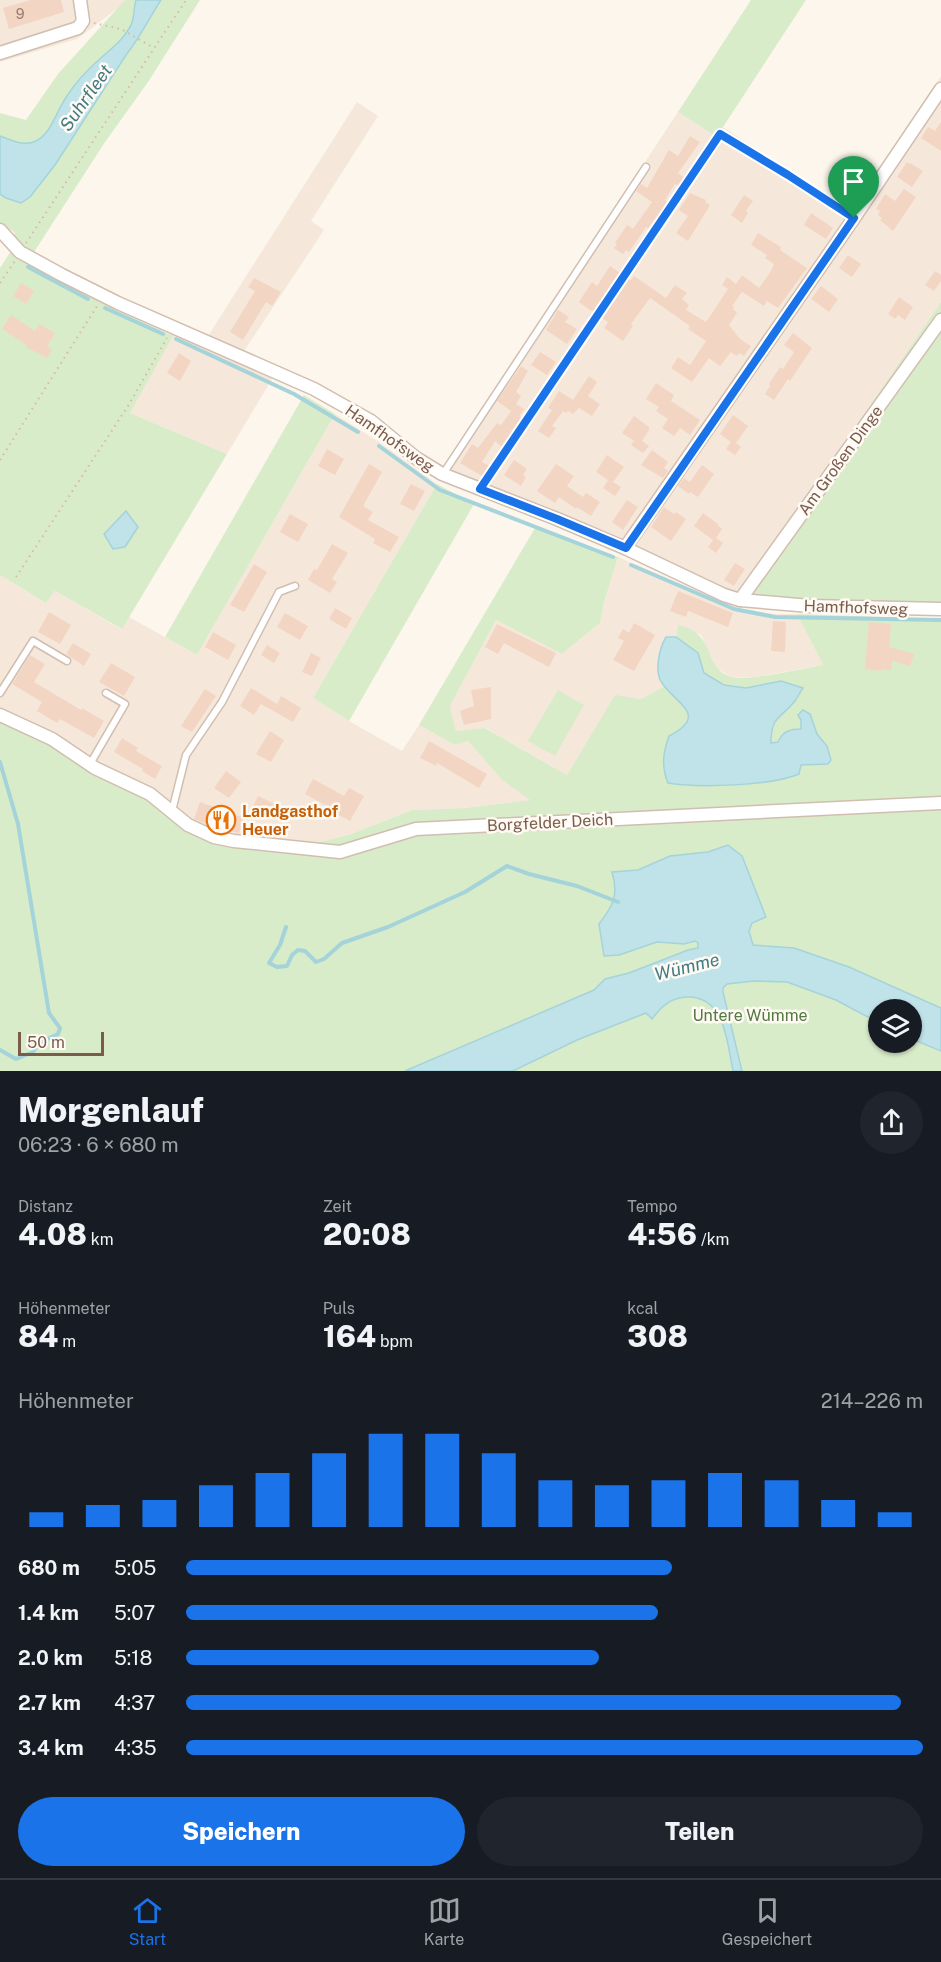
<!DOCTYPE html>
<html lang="de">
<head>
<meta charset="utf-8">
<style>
	:root { --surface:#171b24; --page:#20242c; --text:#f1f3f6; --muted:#9ea1a6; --line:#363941; --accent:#1a73e8 }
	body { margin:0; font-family:"Public Sans",sans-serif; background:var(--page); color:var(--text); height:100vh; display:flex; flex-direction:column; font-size:22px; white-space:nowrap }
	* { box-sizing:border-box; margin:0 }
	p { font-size:20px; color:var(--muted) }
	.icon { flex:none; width:33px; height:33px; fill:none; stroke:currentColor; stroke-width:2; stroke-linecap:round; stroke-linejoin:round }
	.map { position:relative; height:1071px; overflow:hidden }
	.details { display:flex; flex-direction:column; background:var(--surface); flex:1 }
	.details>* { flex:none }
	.buttons { position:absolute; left:868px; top:999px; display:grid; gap:12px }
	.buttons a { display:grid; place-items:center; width:54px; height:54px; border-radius:50%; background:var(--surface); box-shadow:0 2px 4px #0004; font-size:30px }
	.scale { position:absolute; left:18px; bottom:15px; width:86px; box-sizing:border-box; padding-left:6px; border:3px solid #7a5c4d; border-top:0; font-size:16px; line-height:21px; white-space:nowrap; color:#7a5c4d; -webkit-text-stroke:4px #fffaf3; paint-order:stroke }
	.pin { position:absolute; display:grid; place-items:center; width:51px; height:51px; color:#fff; margin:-62px -26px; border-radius:50% 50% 50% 0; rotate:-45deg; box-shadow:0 0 6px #0007 }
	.pin .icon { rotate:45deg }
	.round { display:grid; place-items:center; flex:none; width:63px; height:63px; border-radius:32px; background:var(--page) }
	.overview { display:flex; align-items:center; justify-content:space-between; height:102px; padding:0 18px }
	h1 { font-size:33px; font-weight:800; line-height:45px }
	.metrics { display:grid; grid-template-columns:repeat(3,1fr); gap:9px; height:102px; padding:6px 18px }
	.metrics div { display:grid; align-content:center }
	.metrics b { font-size:30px; font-weight:800 }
	.metrics small { font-size:16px; font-weight:400 }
	.metrics p { font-size:16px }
	.chart { height:168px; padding:12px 18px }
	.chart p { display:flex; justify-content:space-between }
	.chart svg { width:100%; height:108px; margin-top:6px; stroke:var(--accent); stroke-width:6 }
	.action { display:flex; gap:12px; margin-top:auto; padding:12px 18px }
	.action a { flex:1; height:69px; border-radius:36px; background:var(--accent); color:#fff; font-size:24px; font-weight:800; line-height:69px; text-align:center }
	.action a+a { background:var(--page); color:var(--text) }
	ul { padding:0 18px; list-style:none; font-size:20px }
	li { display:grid; grid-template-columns:96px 72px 1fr; align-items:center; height:45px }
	li i { height:15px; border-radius:8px; background:var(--accent) }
	.tab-bar { display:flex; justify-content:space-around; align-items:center; height:84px; border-top:2px solid var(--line); background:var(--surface); font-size:16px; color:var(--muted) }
	.tab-bar a { display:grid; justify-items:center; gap:3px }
	.tab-bar .on { color:var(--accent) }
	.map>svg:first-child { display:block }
	.residential { fill:#f5e8da }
	.green { fill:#d8ecc9 }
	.water { fill:#bfe3e8; stroke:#a5d3da; stroke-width:1.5 }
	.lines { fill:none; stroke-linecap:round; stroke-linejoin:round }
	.stream { stroke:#a5d3da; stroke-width:4 }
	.building { fill:#f3d5c3 }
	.service-casing { stroke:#d1beb0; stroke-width:9 }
	.minor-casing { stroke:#d1beb0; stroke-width:15 }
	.path { stroke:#d9b8a5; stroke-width:2; stroke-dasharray:1.5 4.5; stroke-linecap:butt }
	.service { stroke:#fff; stroke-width:6 }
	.minor { stroke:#fff; stroke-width:12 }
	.route-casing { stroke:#fff; stroke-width:12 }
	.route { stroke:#1a73e8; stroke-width:8 }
	.labels { text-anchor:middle; stroke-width:5; stroke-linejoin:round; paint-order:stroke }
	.number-label { font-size:14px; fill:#987a6a }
	.street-label { font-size:16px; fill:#7a5c4d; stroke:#fffaf3 }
	.food-label { font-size:16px; font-weight:bold; fill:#c56008; stroke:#fffaf3; text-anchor:start }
	.park-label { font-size:16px; fill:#537a41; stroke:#fffaf3 }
	.water-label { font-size:18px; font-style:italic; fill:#437c86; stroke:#fffaf3 }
</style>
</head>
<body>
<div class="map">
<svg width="941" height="1071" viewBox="0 0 941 1071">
	<rect width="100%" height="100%" fill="#fdf6ec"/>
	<g class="residential">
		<polygon points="0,0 125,0 121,6 77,39 0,62"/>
		<polygon points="941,76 941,302 741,593 730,593 442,470 678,112 715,136 723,127 852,213"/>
		<polygon points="357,102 378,116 311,221 324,230 244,351 272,379 295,389 272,379 227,454 130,413 173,328 208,336"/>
		<polygon points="335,414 382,444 437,484 313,698 349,721 402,751 419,725 455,745 468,741 502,780 531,800 464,808 412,810 351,834 310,846 224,835 189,821 154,790 107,769 0,711 0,575 46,603 55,591 121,629 129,617 197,655"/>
		<polygon points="618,557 737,608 774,614 797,614 823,665 756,677 732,678 716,667 701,635 678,625 676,637 666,638 658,659 660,681 665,686 641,699 615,696 567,775 486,728 456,731 450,706 496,620 562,654 600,623 604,604"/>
	</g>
	<g class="green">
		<polygon points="125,0 200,0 148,82 105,142 34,252 18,245 14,232 0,223 0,113 26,120 58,74"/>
		<polygon points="751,0 806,0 723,127 715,136 678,112"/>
		<path d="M11,251C60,286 118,310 173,336L130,413L227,454L122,629L55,591L46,603L0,575V268Z"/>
		<polygon points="941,302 941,603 807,600 741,593"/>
		<polygon points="304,395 335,414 197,655 165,637"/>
		<polygon points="437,484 474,504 349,721 313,698"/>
		<path d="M535,528L618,557L604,603L600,623L562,654L496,620L450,706L456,731L485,728L567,775L615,695L641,699L665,686C683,707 704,718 669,736L668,783L689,786L745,783L801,765L827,764V746L817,734L810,714L801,720V729C790,728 783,732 778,742L771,743C772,711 790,713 802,688L781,681L746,688L724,685L704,673L698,653L676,637L678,625C718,634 701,665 731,677C742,682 807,668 823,665L797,614L941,619V1008L849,967L794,948L753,945L749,931L752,923L766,916L742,856L728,845L708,852L670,856L638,870L616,886L612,907L599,924L619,955L657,942L684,944L695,941L698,943V948L688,950L629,973L605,979L594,990L405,1071H0V723L62,750L102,776L156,803L180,824L292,850L351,834L412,810L464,808L530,800L502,780L468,741L455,745L419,725Z"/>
		<polygon points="558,690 584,705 555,756 528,741"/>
		<polygon points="723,960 879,1010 879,1042 912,1042 912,1012 941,1029 941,1071 450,1071"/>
	</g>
	<g class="water">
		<path d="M136,0H161C149,18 140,38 126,55L55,165L30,197L21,203L6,198L0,194V136C12,140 24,147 36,141C51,133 56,113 65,99C74,84 88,69 102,57C114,46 121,42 130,27C135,19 133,9 136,0Z"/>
		<polygon points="126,511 138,527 125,547 113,549 104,534"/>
		<path d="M666,637H676L698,653L704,673L724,685L746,688L781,681L803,688C800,692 798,697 795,701C781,719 771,715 771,743L778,742C783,731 790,729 801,729V720L798,715L803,710L810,714L817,734L827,746L831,760L828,764L801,765L799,774C770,786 699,788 668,783C661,766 663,753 669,736C709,715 677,705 662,683C654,672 659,649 666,637Z"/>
		<path d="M728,845L742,856L766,917L752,923L749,931L753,945L794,948L849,967L941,1008V1051L912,1039V1010H879V1023L836,1000L787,982L754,981L727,984L723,988V992L742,1071H733C727,1042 725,995 686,997C670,998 661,1007 652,1019L646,1013L577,1040L513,1071H405L594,990L605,979L629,973L688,950L698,948V943L695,941L684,944L657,942L619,955L604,956L599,924C613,906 619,895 612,872L638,870L670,856L708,852Z"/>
	</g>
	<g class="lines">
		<g class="stream">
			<polyline points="28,267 88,299"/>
			<polyline points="105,308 163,334"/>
			<polyline points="176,339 294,394 358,432"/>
			<polyline points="379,446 440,490 613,557"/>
			<polyline points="631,565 734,609 775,617 941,620"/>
			<polyline points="0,762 18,824 49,1013 60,1028 58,1034 39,1043 33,1052 16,1059 0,1050"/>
			<polyline points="286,927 280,945 269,963 277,967 287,966 292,955 298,950 305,951 316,962 324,959 342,943 388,927 465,892 507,866 529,874 577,886 618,902"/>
		</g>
	</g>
	<g class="building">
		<polygon points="30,0 61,0 64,12 9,29 3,8"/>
		<polygon points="941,122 941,151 921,138 928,127 935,131"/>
		<polygon points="690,136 700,142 678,173 684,178 679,186 675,184 665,200 667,202 662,210 648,228 646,227 629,252 626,250 623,254 614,248 617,244 615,243 627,225 633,229 652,202 636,191 641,184 647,188 669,150 678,156"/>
		<polygon points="907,162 909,164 910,163 923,171 912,187 897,177"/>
		<polygon points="904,189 916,197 893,231 880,220 882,218 878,215 880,211 876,209 885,194 895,201"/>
		<polygon points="690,193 706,200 705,202 710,205 688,241 676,233 688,216 679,210"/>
		<polygon points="744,195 753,201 746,211 748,213 742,223 731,215"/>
		<polygon points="811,213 833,228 826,239 804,225"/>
		<polygon points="758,233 781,247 780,250 807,268 778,308 767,301 764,306 742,292 732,306 734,307 733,309 737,313 729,325 740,339 751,346 744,356 739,353 737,356 731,352 720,366 709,358 692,382 671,368 678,357 690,365 706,341 688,329 690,326 650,298 631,324 633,326 623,341 604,328 608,322 602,318 629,279 631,280 634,276 666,298 675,285 687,293 682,299 689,305 686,310 706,322 728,289 722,285 727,277 736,284 742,275 759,288 771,271 774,264 765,258 767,255 751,245"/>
		<polygon points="848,255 861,264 852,277 839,268"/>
		<polygon points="610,266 620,273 593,312 579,302 592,282 597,286"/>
		<polygon points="935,271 941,275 941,281 934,291 925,285"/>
		<polygon points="254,278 281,292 272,306 266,302 243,340 230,332 255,291 248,287"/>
		<polygon points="21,283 34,291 26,304 13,296"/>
		<polygon points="821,286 838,299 829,312 811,299"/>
		<polygon points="899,297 913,307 905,320 898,315 895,319 888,314"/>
		<polygon points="558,310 569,317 565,322 577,329 567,344 546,330"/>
		<polygon points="11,315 35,331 39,324 55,333 47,347 52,350 47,358 26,347 27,345 2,329"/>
		<polygon points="793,333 812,348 790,381 788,379 774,400 765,394 770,386 769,384 780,367 783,369 794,352 784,345"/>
		<polygon points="540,352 556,362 547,375 531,365"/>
		<polygon points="179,353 191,361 180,381 167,373"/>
		<polygon points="521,366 528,371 516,392 521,396 516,404 524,409 519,416 522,418 502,447 495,441 482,462 489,466 482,476 460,463 472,444 478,448 497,423 501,425 511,411 497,401"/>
		<polygon points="589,376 597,382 588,396 600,404 592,416 579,408 573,414 568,411 566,413 563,411 552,426 556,428 549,438 538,431 552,410 548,408 559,391 573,400"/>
		<polygon points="656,383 674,395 671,401 700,420 690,435 680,428 674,436 662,428 668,419 656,411 659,407 646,399"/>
		<polygon points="733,415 748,426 736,443 741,447 735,455 726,449 731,442 720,434"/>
		<polygon points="634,416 649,427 649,430 642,441 649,446 643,453 631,445 634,441 622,433"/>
		<polygon points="327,449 344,459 335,475 318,466"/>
		<polygon points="652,450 668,462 664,468 668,471 663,478 641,465"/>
		<polygon points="607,455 624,467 613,482 621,487 615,496 603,488 608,480 596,472"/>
		<polygon points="514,460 527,469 523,475 526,477 521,486 504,475"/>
		<polygon points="369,464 382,472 363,506 373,512 368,520 399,537 390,552 373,543 375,539 339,517"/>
		<polygon points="556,464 574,476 567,486 583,497 586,493 600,502 591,516 577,507 576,509 559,497 555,503 537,491"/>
		<polygon points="702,465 714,474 698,497 690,492 689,494 678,486 684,478 690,482"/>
		<polygon points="411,484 425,491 414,511 400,504"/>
		<polygon points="627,500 638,507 623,530 612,522"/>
		<polygon points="664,507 674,514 676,512 686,519 671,541 651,527"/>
		<polygon points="703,513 718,524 717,525 722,529 716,538 723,543 716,553 708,547 713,540 694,526"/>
		<polygon points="290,514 308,524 298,542 280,532"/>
		<polygon points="332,544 348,553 332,579 337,582 330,593 308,580 314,569 317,570"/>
		<polygon points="735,563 745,569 734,586 724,580"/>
		<polygon points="254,564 267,572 244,612 230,605"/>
		<polygon points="678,591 733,613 728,627 688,611 686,617 670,611"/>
		<polygon points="335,608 352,618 346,629 329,619"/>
		<polygon points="49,612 71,625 60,644 38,632"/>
		<polygon points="285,613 308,626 300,640 277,627"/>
		<polygon points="773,621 786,622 785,652 771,651"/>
		<polygon points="869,622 891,624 889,647 914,654 910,666 892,661 891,670 881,669 881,671 865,669"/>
		<polygon points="634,623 655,635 634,671 613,660 624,641 618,638 623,629 629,633"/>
		<polygon points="497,624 556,653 549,667 504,643 498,654 485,647"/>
		<polygon points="213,632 236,645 228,660 205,647"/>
		<polygon points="73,643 91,654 84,666 66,654"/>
		<polygon points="267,645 280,653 274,663 261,655"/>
		<polygon points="311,653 321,658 312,676 302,672"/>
		<polygon points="30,655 45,664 34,682 81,710 82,708 104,721 94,738 60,719 57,723 37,711 42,702 12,684"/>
		<polygon points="111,663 135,677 124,696 99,682"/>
		<polygon points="491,687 491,719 464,725 460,711 474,706 471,690"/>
		<polygon points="251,688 277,704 281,696 301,708 293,722 261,704 254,715 240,706"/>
		<polygon points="205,689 216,696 192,732 181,726"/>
		<polygon points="270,731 284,740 271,762 256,754"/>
		<polygon points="122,738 138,748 136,751 162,766 155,779 142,771 143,769 114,752"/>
		<polygon points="429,741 487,774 479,788 437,763 436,766 420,758"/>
		<polygon points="226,771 241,782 229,798 214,788"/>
		<polygon points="313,779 344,796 349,788 364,796 350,821 335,813 336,811 305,794"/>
		<polygon points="258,796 277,805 270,820 251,811"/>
		<polygon points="200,802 245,818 239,833 218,829 194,819"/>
	</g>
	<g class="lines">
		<g class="service-casing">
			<g id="service">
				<polyline points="443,474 646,167"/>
				<polyline points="480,489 720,134"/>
				<polyline points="0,693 33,641 67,661"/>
				<polyline points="90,764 125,704 106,693"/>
				<polyline points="172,811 186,755 222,702 279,592 295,586"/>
			</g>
		</g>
		<g class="minor-casing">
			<g id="minor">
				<polyline points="0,53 78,28 83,21 80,0"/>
				<polyline points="0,230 20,252 62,275 118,303 314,389 371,421 416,458 442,474 557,519 625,548 724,595 740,600 810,606 941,609"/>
				<polyline points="625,548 854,218 941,89"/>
				<polyline points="740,600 941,320"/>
				<polyline points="0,715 52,739 95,768 150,794 188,825 214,837 234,841 340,852 416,829 941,803"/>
			</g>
		</g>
		<g class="path">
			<polyline points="94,23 121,29 154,48"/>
			<polyline points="727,138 844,212"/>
			<polyline points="26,243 186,0"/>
			<polyline points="0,283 15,261"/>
			<polyline points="0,460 97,306"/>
			<polyline points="16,577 128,406 167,338"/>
		</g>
		<use href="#service" class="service"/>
		<use href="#minor" class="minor"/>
	</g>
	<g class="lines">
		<g class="route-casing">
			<polygon id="route" points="720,134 788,175 854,218 626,548 557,519 480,489"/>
		</g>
		<use href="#route" class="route"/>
	</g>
	<defs>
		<g id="restaurant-ring" transform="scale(1.5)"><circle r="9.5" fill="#fffaf3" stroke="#e8710a" stroke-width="1.5"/><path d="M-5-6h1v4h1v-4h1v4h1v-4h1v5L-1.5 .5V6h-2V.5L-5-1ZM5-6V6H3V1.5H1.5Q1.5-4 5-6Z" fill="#e8710a"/></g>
	</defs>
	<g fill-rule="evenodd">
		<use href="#restaurant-ring" x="221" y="820"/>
	</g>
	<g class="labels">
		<g class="number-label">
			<text x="20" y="19">9</text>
		</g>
		<g class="street-label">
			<text transform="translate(390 438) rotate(35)" y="6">Hamfhofsweg</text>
			<text transform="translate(840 460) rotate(-54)" y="6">Am Großen Dinge</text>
			<text transform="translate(856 607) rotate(2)" y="6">Hamfhofsweg</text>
			<text transform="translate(550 822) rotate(-3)" y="6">Borgfelder Deich</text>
		</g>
		<g class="food-label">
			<text x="242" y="817">Landgasthof<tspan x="242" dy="18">Heuer</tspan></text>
		</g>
		<g class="park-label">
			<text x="750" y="1021">Untere Wümme</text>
		</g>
		<g class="water-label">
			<text transform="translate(86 98) rotate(-55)" y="6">Suhrfleet</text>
			<text transform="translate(687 967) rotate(-14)" y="6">Wümme</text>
		</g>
	</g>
</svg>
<div class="buttons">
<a><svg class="icon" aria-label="layers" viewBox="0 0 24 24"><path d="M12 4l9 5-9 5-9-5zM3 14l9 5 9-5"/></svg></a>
</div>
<div class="scale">50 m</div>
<div class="pin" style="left:854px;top:218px;background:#1e9e55"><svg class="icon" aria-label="arrive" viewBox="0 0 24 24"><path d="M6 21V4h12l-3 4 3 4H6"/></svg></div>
</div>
<section class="details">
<div class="overview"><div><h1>Morgenlauf</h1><p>06:23 · 6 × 680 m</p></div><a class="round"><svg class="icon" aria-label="share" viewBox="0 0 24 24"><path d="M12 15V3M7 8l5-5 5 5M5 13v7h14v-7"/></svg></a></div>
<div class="metrics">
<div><p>Distanz</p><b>4.08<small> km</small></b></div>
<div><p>Zeit</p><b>20:08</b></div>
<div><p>Tempo</p><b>4:56<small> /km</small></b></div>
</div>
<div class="metrics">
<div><p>Höhenmeter</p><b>84<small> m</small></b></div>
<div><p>Puls</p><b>164<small> bpm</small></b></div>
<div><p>kcal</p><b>308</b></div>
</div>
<div class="chart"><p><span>Höhenmeter</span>214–226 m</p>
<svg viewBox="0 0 160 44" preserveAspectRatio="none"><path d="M5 44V38M15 44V35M25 44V33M35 44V27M45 44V22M55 44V14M65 44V6M75 44V6M85 44V14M95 44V25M105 44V27M115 44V25M125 44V22M135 44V25M145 44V33M155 44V38"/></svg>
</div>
<ul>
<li><b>680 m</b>5:05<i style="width:66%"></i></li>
<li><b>1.4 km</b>5:07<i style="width:64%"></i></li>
<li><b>2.0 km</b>5:18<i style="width:56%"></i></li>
<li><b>2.7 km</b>4:37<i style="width:97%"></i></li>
<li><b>3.4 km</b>4:35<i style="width:100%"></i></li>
</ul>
<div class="action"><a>Speichern</a><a>Teilen</a></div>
</section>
<nav class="tab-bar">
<a class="on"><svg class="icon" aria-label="home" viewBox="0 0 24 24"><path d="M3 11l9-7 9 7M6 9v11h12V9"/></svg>Start</a>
<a><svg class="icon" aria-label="map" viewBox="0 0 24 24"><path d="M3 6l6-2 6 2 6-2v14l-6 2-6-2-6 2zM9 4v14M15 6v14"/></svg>Karte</a>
<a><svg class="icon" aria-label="saved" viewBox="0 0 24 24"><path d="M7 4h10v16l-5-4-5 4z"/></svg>Gespeichert</a>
</nav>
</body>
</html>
